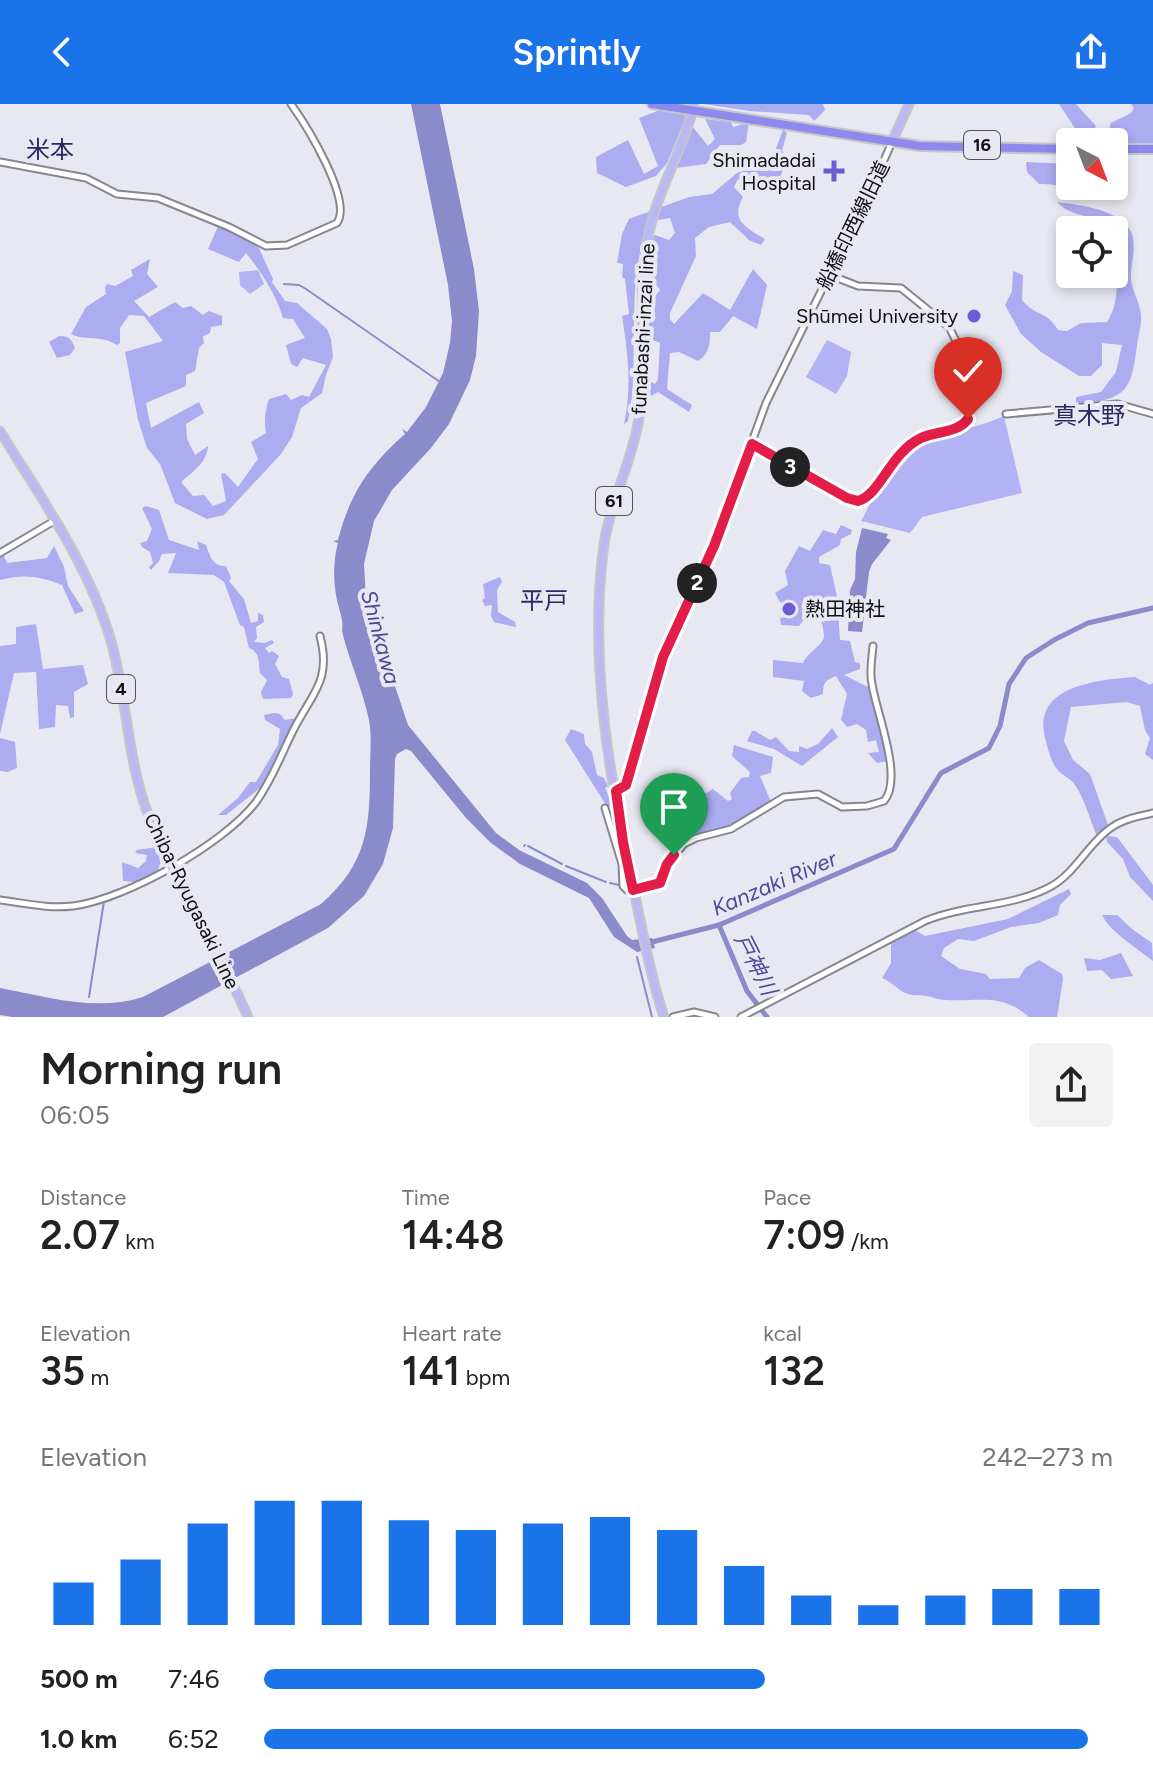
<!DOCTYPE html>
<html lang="en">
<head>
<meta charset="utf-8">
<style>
	:root { --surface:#fff; --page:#f2f2f2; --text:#222; --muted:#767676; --accent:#1a73e8 }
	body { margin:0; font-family:Figtree,"Noto Sans JP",sans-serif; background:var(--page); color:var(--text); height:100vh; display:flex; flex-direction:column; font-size:30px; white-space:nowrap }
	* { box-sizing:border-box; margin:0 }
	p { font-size:26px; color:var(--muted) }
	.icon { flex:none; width:44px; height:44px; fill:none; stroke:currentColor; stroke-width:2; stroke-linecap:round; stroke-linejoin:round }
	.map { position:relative; height:913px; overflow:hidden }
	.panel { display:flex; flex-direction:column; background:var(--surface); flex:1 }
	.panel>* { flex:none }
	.needle { width:52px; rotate:138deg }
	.controls { position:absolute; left:1056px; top:24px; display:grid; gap:16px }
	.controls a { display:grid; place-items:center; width:72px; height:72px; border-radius:8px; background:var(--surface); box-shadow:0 4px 12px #0003; font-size:40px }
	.pin { position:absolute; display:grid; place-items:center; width:68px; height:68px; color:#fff; margin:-82px -34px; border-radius:50% 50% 50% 0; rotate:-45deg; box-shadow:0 0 8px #0007 }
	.pin .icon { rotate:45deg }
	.km { position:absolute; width:40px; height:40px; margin:-20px; border-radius:50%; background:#222; color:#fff; font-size:22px; line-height:40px; text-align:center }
	.round { display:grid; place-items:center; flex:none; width:84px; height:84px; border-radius:8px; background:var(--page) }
	.overview { display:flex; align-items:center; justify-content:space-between; height:136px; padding:0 40px }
	h1 { font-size:44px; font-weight:600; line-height:60px }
	.figures { display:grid; grid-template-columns:repeat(3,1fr); gap:12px; height:136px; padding:8px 40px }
	.figures div { display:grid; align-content:center }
	.figures b { font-size:40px; font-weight:600 }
	.figures small { font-size:22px; font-weight:400 }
	.figures p { font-size:22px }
	.chart { height:224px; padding:16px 40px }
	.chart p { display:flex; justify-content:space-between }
	.chart svg { width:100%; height:144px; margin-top:8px; stroke:var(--accent); stroke-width:6 }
	ul { padding:0 40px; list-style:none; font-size:26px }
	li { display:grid; grid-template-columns:128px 96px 1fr; align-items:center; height:60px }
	li i { height:20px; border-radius:10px; background:var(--accent) }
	header { display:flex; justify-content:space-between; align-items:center; height:104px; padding:0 40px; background:var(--accent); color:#fff; font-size:36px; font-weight:600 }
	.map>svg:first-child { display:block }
	.green { fill:#b2b2f5 }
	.forest { fill:#acacf0 }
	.water { fill:#8b8bcc }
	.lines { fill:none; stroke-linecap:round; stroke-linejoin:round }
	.stream { stroke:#8b8bcc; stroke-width:2 }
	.river { stroke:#8b8bcc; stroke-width:5 }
	.minor-casing { stroke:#86868f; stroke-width:9 }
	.major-casing { stroke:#c6c6c6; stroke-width:11 }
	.highway-casing { stroke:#c6c6c6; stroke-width:12 }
	.minor { stroke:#fff; stroke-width:5 }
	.major { stroke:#bbb8f4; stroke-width:7 }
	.highway { stroke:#8d89ed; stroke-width:8 }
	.route-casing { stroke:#fff; stroke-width:16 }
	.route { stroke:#e11d48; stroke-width:10 }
	.poi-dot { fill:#695cd5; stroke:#e8e8f2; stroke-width:3 }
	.labels { text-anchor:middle; stroke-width:8; stroke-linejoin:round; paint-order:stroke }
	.shield { fill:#e8e8f2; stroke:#515156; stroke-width:2 }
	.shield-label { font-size:18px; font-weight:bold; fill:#101013 }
	.poi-label { font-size:20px; fill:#101013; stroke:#e8e8f2; text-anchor:end }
	.street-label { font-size:20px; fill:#101013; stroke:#e8e8f2 }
	.water-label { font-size:22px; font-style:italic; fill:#504999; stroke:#e8e8f2 }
	.quarter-label { font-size:24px; fill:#2d2761; stroke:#e8e8f2 }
</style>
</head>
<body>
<header><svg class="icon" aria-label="back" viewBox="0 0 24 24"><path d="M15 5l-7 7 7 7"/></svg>Sprintly<svg class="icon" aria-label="share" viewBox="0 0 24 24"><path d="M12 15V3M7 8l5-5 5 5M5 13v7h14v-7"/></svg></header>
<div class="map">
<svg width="1153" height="913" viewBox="0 0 1153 913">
	<rect width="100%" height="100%" fill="#e8e8f2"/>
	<g class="green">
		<polygon points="258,166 264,180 250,190 240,181 239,168"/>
		<polygon points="827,236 851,248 847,272 836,290 806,273"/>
		<path d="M1004,312L1022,389L922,413L910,429L861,417C877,389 892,347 926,335C952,326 979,324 1004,312Z"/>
	</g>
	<g class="forest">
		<polygon points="703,0 823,0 825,6 814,17 809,11 750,7"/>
		<polygon points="1059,0 1076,0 1096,22 1092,29 1085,33 1078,29"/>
		<polygon points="1131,0 1153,0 1153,39 1125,40 1108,29 1111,19 1131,9 1134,4"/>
		<polygon points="663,5 684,8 686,13 667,59 656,72 626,83 597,69 596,53 628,36 644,70 658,62 639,14"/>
		<polygon points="705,15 731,18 733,23 749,18 746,38 741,41 720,41 706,60 676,64 693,23 708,42 715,35"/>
		<path d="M783,26L787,29L782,46L787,57L775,85L738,75L734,83L743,93C730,117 746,123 765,135L761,141L749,136L730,118L709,123L695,134L696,152L670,209V215L674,220L703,189L730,206L753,165L767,181L757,225L733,212L720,228H710C710,241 709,250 698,257L679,248L670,249L667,285L692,301L689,308L658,288L649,293L644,291L645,274L655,280L658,275L660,239L648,234L645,221L656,214L649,200L660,186L649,170L651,135L655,131L669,136L675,129L670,114L647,118C637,153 634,187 634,223C633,256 635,285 628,317L624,320C632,283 628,249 622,212L629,210L625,175L622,173L623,160L617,159L622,130L629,115L689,93L712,90L737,69L771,58Z"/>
		<path d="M1026,58L1070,60V82H1083C1069,85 1054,79 1039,80L1027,68Z"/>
		<path d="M1057,98C1079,101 1111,104 1127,122C1140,136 1130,158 1131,175C1132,187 1140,198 1141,211C1142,221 1138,231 1137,241C1131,291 1125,294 1076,301V293L1101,288L1116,268L1122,241L1102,239V261L1091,272H1079L1041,248L1021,230L1005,201L1012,187L1013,167L1023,171L1022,196C1036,213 1046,206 1058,226L1067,227L1081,219L1107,218C1124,193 1114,153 1114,126H1107C1090,107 1071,114 1057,98Z"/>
		<path d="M219,120L240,130L259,144L273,175L272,178L285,197L297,199L327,225L331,235L333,253L326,271L322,289L301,304L292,333L281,350L224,411L207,415L175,399L160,360L147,344L138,316L125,248L163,237L144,212L129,211L120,224V239L117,241C100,230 87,238 71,230L86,203L106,190L105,184L107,180L115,182L133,172L131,166L150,155L147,170L158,183L134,197L149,213L175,198L183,204L191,202L203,211L209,207L222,212V221L211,223L210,229L203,232L204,239L199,244L195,267L186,271V282L146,299L151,324L199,298L204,309L186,320L187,335L195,351L208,342C207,359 193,367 181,378L193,392L204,391L213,402L226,397L221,370L225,369L238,383L258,355L251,338L266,329C264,318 265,306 269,295L286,290L291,296L302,291L309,293L326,261L303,254L297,263L291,260L286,241L305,234L293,215L283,214C277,192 260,166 246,149L239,158L208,145Z"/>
		<path d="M59,232C70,232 71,235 75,244L70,251L57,254L49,238Z"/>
		<path d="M146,402L159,406L169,436L199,446L197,437L206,441C210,452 213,463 226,462L231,474L229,477L244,495L251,519L258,517V509L263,511L264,518L256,523L257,534L254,538L265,539L272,536L274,539L265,544L269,549L272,547L279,552L275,560L282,573L289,575L293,590L291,594L263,595L261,588L267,576L260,569C258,558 261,549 249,544L244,523L240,521L224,478L214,471L168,469L176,449L162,450L159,457L151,466L149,463L153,459L150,448L142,443L140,439L147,437L152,425L142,404Z"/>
		<path d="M841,421L852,426L851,430L841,435L840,441L819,453V459L830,461L837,493L840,536L850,537L855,558L860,559V565L844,571L870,584L887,657L877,659L868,649L879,648L876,636L868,638L866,626L857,620L847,623L841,616L847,590L836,572C825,576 823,579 823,590L811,594L802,587L804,577L773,573V556L803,559C808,548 823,541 824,533C824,525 820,514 820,506L808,510L799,522L781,521L780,514L788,513L786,501L780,498L775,489L788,481L785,467L799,442L810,447L823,426L836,430Z"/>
		<path d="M54,442L64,463L68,482L84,507L75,510L62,481C39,472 24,470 0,476V443L7,459L47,454Z"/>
		<polygon points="500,473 502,478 497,486 498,508 515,518 516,523 494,518 491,512 492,501 485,502 482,496 485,494 483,480"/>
		<polygon points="36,520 43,565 83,561 88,580 74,588 74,613 70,614 68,602 56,601 55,623 39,625 36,568 14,569 0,630 0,542 16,540 16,523"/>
		<path d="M1135,573L1150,581L1153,579V656L1145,650L1150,634L1145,626L1140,602L1127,598L1071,603L1064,637L1073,656L1090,670L1108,721L1097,732C1090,716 1085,696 1075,681C1071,674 1062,672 1057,665C1051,658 1048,646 1046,637C1029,581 1099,576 1135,573Z"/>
		<polygon points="274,609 280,610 285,616 296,614 270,670 260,684 226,711 218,711 238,694 250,678 256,678 278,641 280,625 265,616 264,611"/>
		<polygon points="832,624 838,633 802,662 774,645 747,637 752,627 755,627 770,636 776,633 789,647 799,648 799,642 807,645 818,640"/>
		<polygon points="571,625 584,630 585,640 592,648 597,671 604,674 608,682 605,684 612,699 608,704 565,636"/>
		<polygon points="0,634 15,638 17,664 8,668 0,667"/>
		<path d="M734,641L773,653L771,669L760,672L771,698C747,713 726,726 697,731L693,719L682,736L679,732L682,727L676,714H672L661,723L657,709L662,707L668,709L669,700L678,702L690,683L696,680L700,693L713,685L728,697L732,695L730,689L741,674L749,673L750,668L732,652Z"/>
		<polygon points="1106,732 1117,733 1153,781 1153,797 1130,773 1123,755 1107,738"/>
		<polygon points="158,743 162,752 157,770 135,778 123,777 122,758 138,764 146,757 147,751 135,749 137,746"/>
		<path d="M1069,785L1071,790L1060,801L1058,811L1039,819L1011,823L974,837L958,835L944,844L941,852L960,865L986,870L990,875L1019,874L1025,864L1039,856L1062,870L1063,875L1057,913H1029C1002,888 977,898 945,896C939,896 933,893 927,892C921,891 914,892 908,890C898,887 894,879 882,874L891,859V839L915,826L925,832L1008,815Z"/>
		<path d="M1102,811H1117L1132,825L1152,839L1153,857C1137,844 1110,828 1102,811Z"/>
		<polygon points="1121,849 1133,872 1111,875 1102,866 1087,867 1084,854 1100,856"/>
	</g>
	<g class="water">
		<path d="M411,0H440L474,165L479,207L476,252L470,276L449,320L431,344L392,386L374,417L364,460L366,495L408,621L496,729L519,746L587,779L602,794L627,832L632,836L652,834L655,844L637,848L614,833L589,794L520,760L491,739L466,714L411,647L406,645L397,650L395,655L393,724L383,760L364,792L328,824L163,913H12L0,911V884C48,893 95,908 143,893L321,800C367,760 370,723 370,666C370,650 372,632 369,616C363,586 349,557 342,527C344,516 339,506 337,496C333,477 333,457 338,439L333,437L338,436C350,389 369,362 405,330L402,325L407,328L426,303L443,269L450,239L452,217L448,181Z"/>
		<polygon points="862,424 888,430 886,434 891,436 872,460 869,468 862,528 848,527 850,486 855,475 856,448"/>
	</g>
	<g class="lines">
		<g class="stream">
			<polyline points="284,180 299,181 306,185 440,278"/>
			<polyline points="524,742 525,741"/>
			<polyline points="528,742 562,760"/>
			<polyline points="566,762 606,778"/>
			<polyline points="610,779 619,781"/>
			<polyline points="637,853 652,913"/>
			<polyline points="89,893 104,797"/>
		</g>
		<g class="river">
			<polyline points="719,821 747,887 767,913"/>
			<polyline points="648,839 719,821 894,745 941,669 989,644 1000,622 1009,580 1026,554 1054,536 1088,519 1153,504"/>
		</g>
		<g class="minor-casing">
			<g id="minor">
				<path d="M0,58L86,74L117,90L158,94L229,123L266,142L287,141L337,119C353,96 306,21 291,0"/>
				<polyline points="1006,310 1118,300 1153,310"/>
				<polyline points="752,340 847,394 858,397 872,389 891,359 904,345 925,332 962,322 968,315 971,304 958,241 949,223 901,184 858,182 830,171"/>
				<polyline points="0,449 54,417"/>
				<polyline points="616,687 626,681 663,553 714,442 766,299 870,88 892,38"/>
				<path d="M605,704L622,760L623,782L627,786L660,779L667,760L684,740L696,734L731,725L784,693L818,690L842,703L867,702L884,697C904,674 876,608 872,580C869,568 872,555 873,542"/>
				<path d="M0,796C24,799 48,805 73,802C126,795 224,740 256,698C272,676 281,651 293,627C311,590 332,578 320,532"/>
				<polyline points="673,913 694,908 715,913"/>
				<path d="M741,913L925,817C966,800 1010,804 1050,783C1076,769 1088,739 1112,723C1124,715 1139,712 1153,709"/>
			</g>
		</g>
		<g class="major-casing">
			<g id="major">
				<polyline points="892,38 909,0"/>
				<path d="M0,327C41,394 89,461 111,537C127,594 127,655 148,710C175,781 218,844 248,913"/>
				<path d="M664,913C649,867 641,819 631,772C608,668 590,554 603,448C608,401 632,360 639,314C647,256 637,197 647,139C655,90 682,49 694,2"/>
			</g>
		</g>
		<g class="highway-casing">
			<g id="highway">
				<polyline points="652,0 920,42 1070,45"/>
				<polyline points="1114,45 1153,45"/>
			</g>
		</g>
		<use href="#minor" class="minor"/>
		<use href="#major" class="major"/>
		<use href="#highway" class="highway"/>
	</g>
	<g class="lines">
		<g class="route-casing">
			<path id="route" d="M674,751L667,760L660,779L633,786L623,738L616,687L626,681L663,553L714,442L752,340L847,394L858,397C881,390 890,349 921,334C936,327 958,329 968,315"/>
		</g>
		<use href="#route" class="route"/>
	</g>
	<g class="poi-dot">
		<path d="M830 55h8v8h8v8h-8v8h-8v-8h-8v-8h8z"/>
		<circle cx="974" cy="212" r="8"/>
		<circle cx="789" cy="505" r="8"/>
	</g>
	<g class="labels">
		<g class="shield">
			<rect x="964" y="27" width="36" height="28" rx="6"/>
			<rect x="596" y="383" width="36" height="28" rx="6"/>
			<rect x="107" y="571" width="28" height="28" rx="6"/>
		</g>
		<g class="shield-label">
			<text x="982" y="47">16</text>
			<text x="614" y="403">61</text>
			<text x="121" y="591">4</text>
		</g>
		<g class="poi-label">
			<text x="816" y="63">Shimadadai<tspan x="816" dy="23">Hospital</tspan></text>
			<text x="958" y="219">Shūmei University</text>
			<text x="805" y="512" text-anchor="start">熱田神社</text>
		</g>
		<g class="street-label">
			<text transform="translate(853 121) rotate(-64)" y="7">船橋印西線旧道</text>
			<text transform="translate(643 225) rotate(-87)" y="7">funabashi-inzai line</text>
			<text transform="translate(192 797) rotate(64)" y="7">Chiba-Ryugasaki Line</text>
		</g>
		<g class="water-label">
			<text transform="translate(381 533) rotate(75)" y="8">Shinkawa</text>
			<text transform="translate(774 779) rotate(-23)" y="8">Kanzaki River</text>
			<text transform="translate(756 860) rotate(63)" y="8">戸神川</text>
		</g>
		<g class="quarter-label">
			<text x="50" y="54">米本</text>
			<text x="1089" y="320">真木野</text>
			<text x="544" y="505">平戸</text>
		</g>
	</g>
</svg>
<div class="controls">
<a><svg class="needle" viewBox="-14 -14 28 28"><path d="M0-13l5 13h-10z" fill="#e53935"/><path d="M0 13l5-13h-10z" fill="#767676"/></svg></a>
<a><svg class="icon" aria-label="locate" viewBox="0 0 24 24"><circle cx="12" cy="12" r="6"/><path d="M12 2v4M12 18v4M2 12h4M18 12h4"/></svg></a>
</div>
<div class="pin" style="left:674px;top:751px;background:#1e9e55"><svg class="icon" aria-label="arrive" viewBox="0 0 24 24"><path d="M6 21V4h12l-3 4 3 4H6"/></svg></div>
<div class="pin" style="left:968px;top:315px;background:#d93025"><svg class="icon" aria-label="check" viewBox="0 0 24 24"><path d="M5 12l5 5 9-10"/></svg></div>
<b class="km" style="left:697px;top:479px">2</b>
<b class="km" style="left:790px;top:363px">3</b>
</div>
<section class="panel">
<div class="overview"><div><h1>Morning run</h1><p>06:05</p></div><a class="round"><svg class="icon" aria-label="share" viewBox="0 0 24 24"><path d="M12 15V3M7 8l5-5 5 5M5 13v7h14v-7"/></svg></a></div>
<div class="figures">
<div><p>Distance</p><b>2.07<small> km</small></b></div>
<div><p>Time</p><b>14:48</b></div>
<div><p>Pace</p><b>7:09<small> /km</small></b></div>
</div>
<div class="figures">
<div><p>Elevation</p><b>35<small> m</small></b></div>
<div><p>Heart rate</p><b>141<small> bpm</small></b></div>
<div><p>kcal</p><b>132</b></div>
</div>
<div class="chart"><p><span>Elevation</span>242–273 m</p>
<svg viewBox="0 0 160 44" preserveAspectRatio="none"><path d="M5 44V31M15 44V24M25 44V13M35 44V6M45 44V6M55 44V12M65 44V15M75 44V13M85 44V11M95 44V15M105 44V26M115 44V35M125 44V38M135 44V35M145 44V33M155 44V33"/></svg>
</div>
<ul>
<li><b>500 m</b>7:46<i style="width:59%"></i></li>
<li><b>1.0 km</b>6:52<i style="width:97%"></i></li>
</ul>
</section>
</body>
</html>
